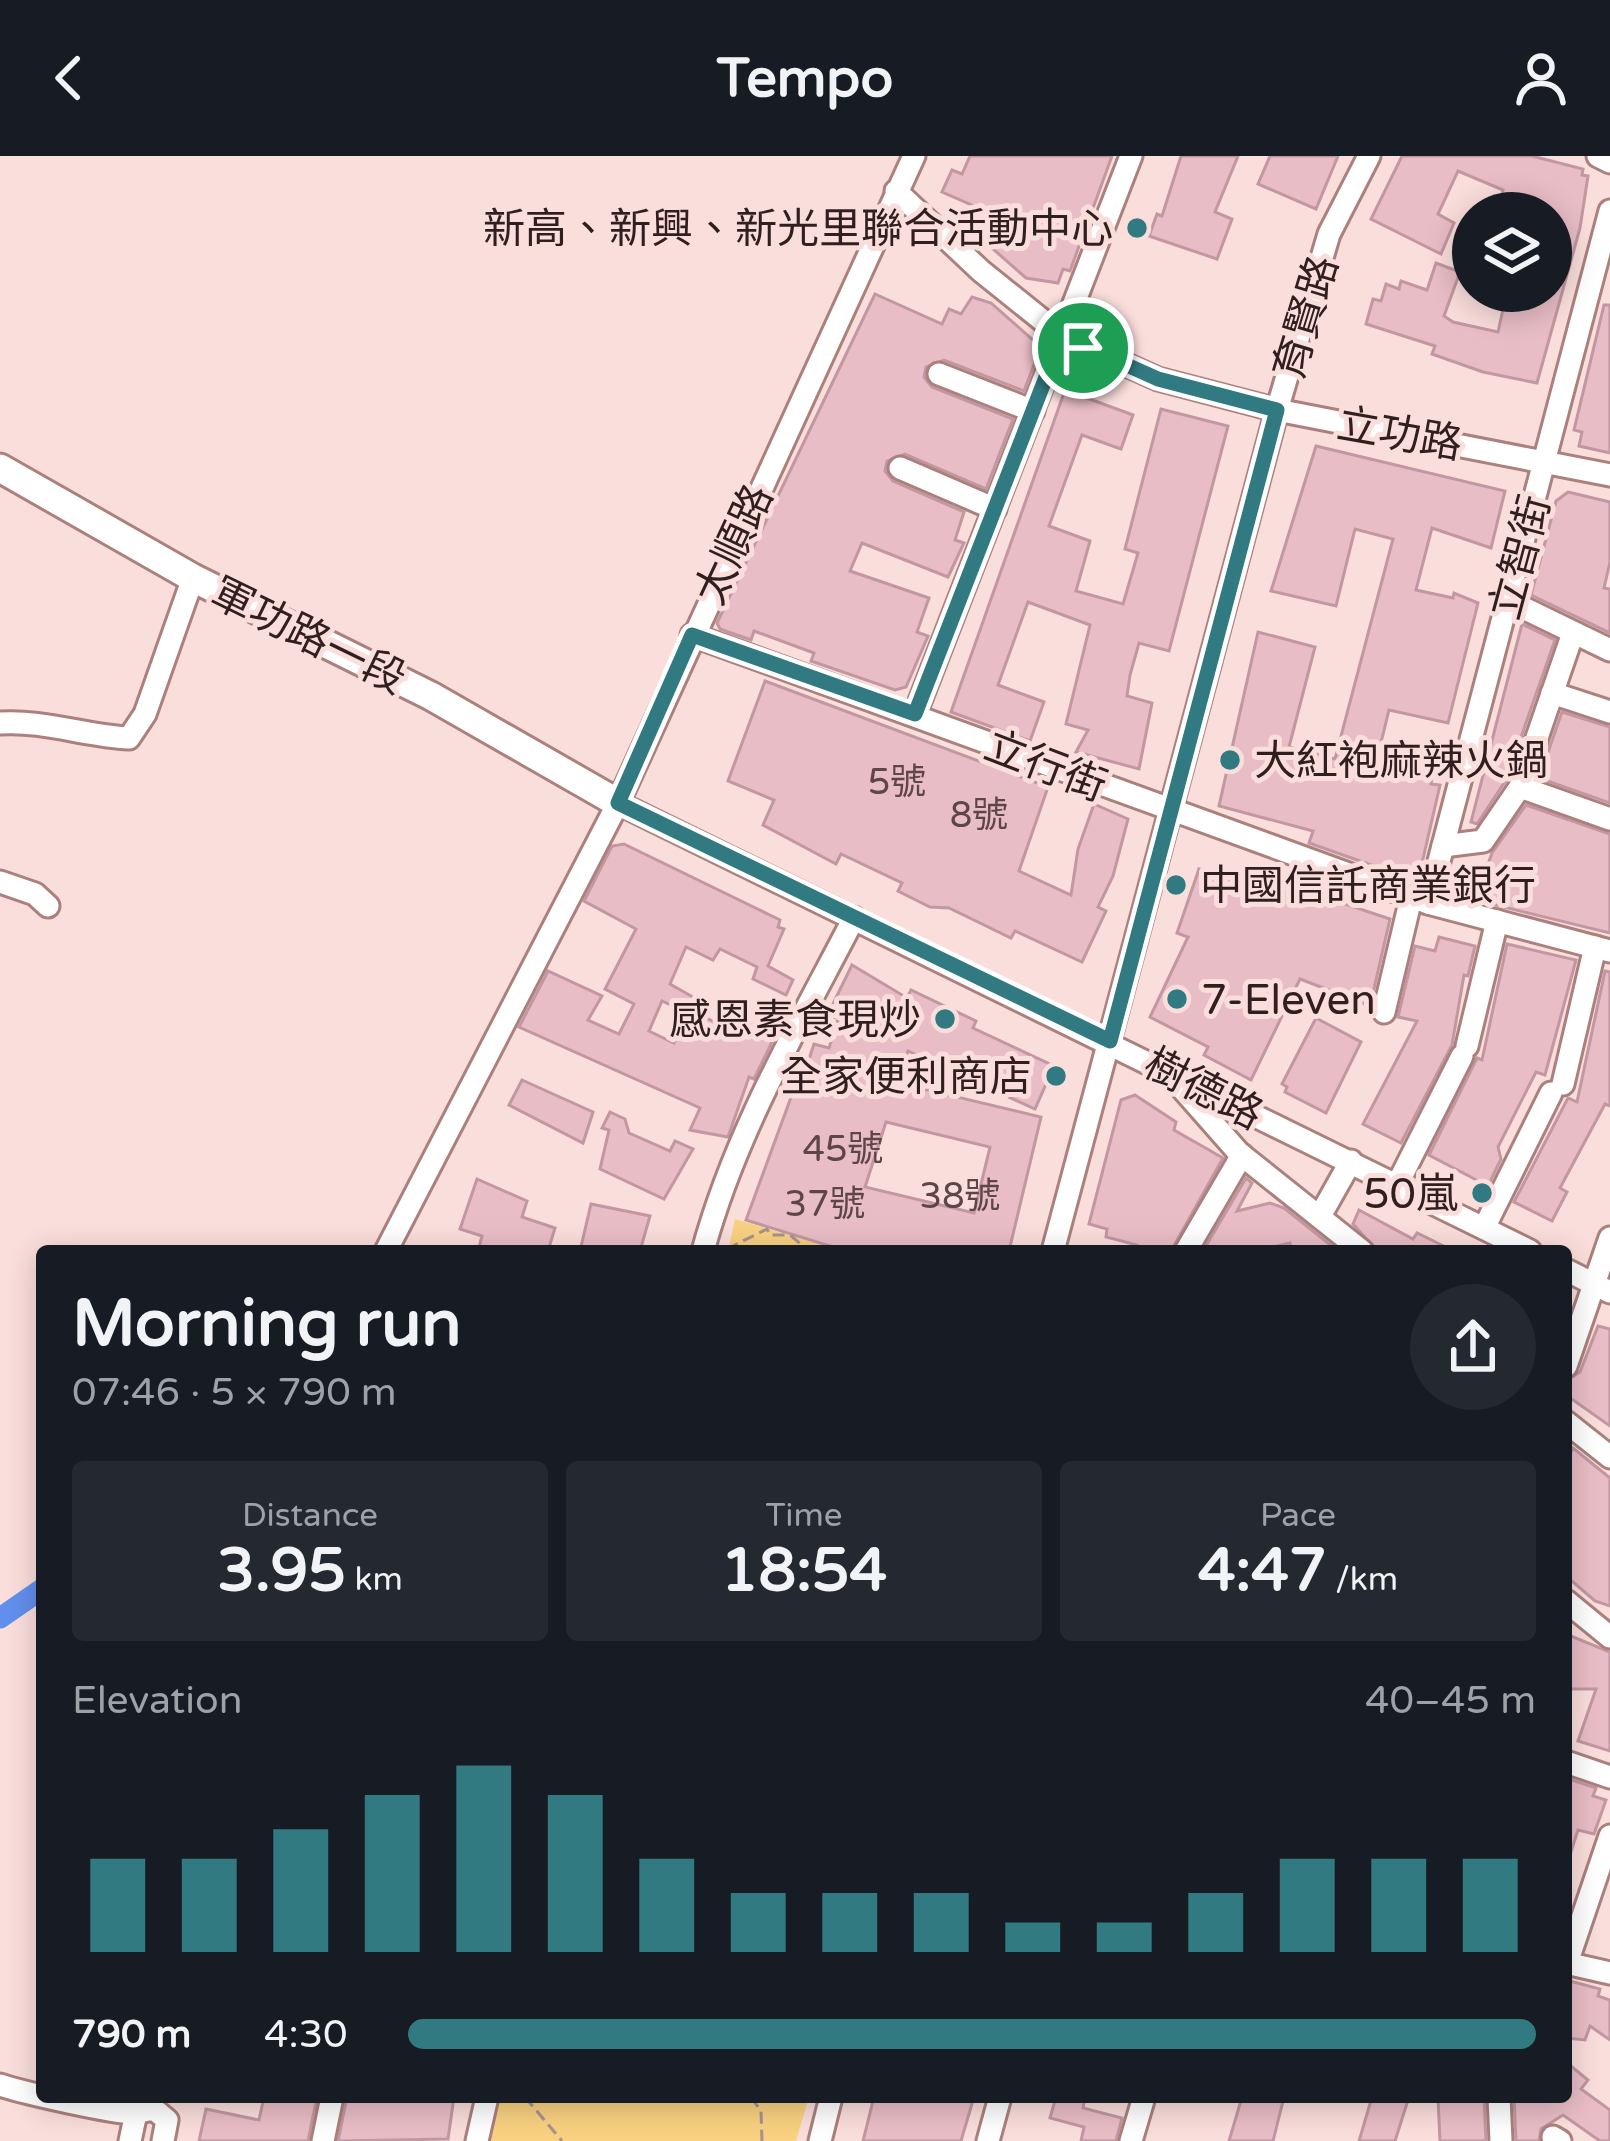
<!DOCTYPE html>
<html lang="en">
<head>
<meta charset="utf-8">
<style>
	:root { --surface:#171b24; --page:#242831; --text:#f1f3f6; --muted:#9ea1a6; --accent:#317a81 }
	body { margin:0; font-family:"Varela Round","Noto Sans TC",sans-serif; background:var(--page); color:var(--text); height:100vh; display:flex; flex-direction:column; font-size:45px; white-space:nowrap }
	* { box-sizing:border-box; margin:0 }
	p { font-size:39px; color:var(--muted) }
	.icon { flex:none; width:66px; height:66px; fill:none; stroke:currentColor; stroke-width:2; stroke-linecap:round; stroke-linejoin:round }
	.map { position:relative; flex:1; overflow:hidden }
	.drawer { position:absolute; left:36px; top:1089px; width:1536px; height:858px; display:flex; flex-direction:column; background:var(--surface); border-radius:12px; box-shadow:0 6px 30px #0003 }
	.drawer>* { flex:none }
	.fabs { position:absolute; left:1452px; top:36px; display:grid; gap:24px }
	.fabs a { display:grid; place-items:center; width:120px; height:120px; border-radius:50%; background:var(--surface); box-shadow:0 6px 30px #0003; font-size:60px }
	.pin { position:absolute; display:grid; place-items:center; width:102px; height:102px; color:#fff; margin:-51px; border:6px solid #fff; border-radius:50%; box-shadow:0 3px 12px #0007 }
	.round { display:grid; place-items:center; flex:none; width:126px; height:126px; border-radius:63px; background:var(--page) }
	.overview { display:flex; align-items:center; justify-content:space-between; height:204px; padding:0 36px }
	h1 { font-size:66px; font-weight:700; line-height:90px }
	.stats { display:grid; grid-template-columns:repeat(3,1fr); gap:18px; height:204px; padding:12px 36px }
	.stats div { display:grid; align-content:center; border-radius:12px; background:var(--page); text-align:center }
	.stats b { font-size:60px; font-weight:700 }
	.stats small { font-size:33px; font-weight:400 }
	.stats p { font-size:33px }
	.chart { height:336px; padding:24px 36px }
	.chart p { display:flex; justify-content:space-between }
	.chart svg { width:100%; height:216px; margin-top:12px; stroke:var(--accent); stroke-width:6 }
	ul { padding:0 36px; list-style:none; font-size:39px }
	li { display:grid; grid-template-columns:192px 144px 1fr; align-items:center; height:90px }
	li i { height:30px; border-radius:15px; background:var(--accent) }
	header { display:flex; justify-content:space-between; align-items:center; height:156px; padding:0 36px; background:var(--surface); font-size:54px; font-weight:700 }
	.map>svg:first-child { display:block }
	.green { fill:#f9d181 }
	.lines { fill:none; stroke-linecap:round; stroke-linejoin:round }
	.canal { stroke:#628fee; stroke-width:21 }
	.building { fill:#e9bdc6; stroke:#c297a1; stroke-width:3; fill-rule:evenodd }
	.minor-casing { stroke:#ab807d; stroke-width:27 }
	.major-casing { stroke:#ab807d; stroke-width:33 }
	.path { stroke:#a99190; stroke-width:3; stroke-dasharray:12 6; stroke-linecap:butt }
	.minor { stroke:#fff; stroke-width:21 }
	.major { stroke:#fff; stroke-width:27 }
	.route-casing { stroke:#fff; stroke-width:24 }
	.route { stroke:#317a81; stroke-width:15 }
	.poi-dot { fill:#317a81; stroke:#fadedc; stroke-width:4.5 }
	.labels { text-anchor:middle; stroke-width:10; stroke-linejoin:round; paint-order:stroke }
	.number-label { font-size:36px; fill:#5e4648 }
	.poi-label { font-size:42px; fill:#301f1e; stroke:#fadedc; text-anchor:end }
	.street-label { font-size:42px; fill:#301f1e; stroke:#fadedc }
</style>
</head>
<body>
<header><svg class="icon" aria-label="back" viewBox="0 0 24 24"><path d="M15 5l-7 7 7 7"/></svg>Tempo<svg class="icon" aria-label="person" viewBox="0 0 24 24"><circle cx="12" cy="8" r="4"/><path d="M4 21q1-7 8-7t8 7"/></svg></header>
<div class="map">
<svg width="1610" height="1985" viewBox="0 0 1610 1985">
	<rect width="100%" height="100%" fill="#fadedc"/>
	<g class="green">
		<polygon points="735,1063 842,1095 728,1095"/>
		<polygon points="500,1941 809,1941 796,1985 490,1985"/>
	</g>
	<g class="lines">
		<polyline class="canal" points="0,1462 42,1433"/>
	</g>
	<g class="building">
		<polygon points="970,0 1112,0 1070,115 1063,113 1058,127 1026,122 993,93 999,61 942,36 952,14 962,18"/>
		<polygon points="1181,0 1238,0 1215,56 1232,63 1217,103 1149,80 1157,58 1162,60"/>
		<polygon points="1270,0 1338,0 1316,53 1258,28"/>
		<polygon points="1402,0 1532,0 1583,13 1582,19 1588,20 1580,72 1537,227 1483,216 1432,198 1435,190 1366,168 1373,143 1381,145 1386,128 1399,133 1401,125 1427,134 1436,107 1460,116 1444,160 1453,166 1498,176 1507,135 1551,135 1551,57 1525,57 1526,52 1501,42 1503,34 1458,15 1438,58 1454,67 1441,98 1371,63"/>
		<polygon points="875,138 942,168 949,153 961,158 972,141 991,147 1034,185 1035,206 1024,235 944,204 926,211 924,221 932,231 1013,263 986,333 905,298 887,305 885,315 893,325 964,356 955,384 964,387 948,421 862,387 850,415 929,442 917,476 928,480 906,531 895,534 811,505 814,497 754,475 751,484 720,473 717,467"/>
		<polygon points="1604,149 1610,149 1610,297 1579,290 1582,276 1574,274"/>
		<polygon points="1065,234 1133,259 1121,293 1082,279 1049,370 1090,385 1076,435 1123,448 1138,397 1125,393 1161,253 1228,270 1169,495 1139,487 1130,519 1127,540 1152,547 1139,613 1076,596 1088,574 1066,568 1090,469 1028,446 998,529 1044,546 1030,585 951,556"/>
		<polygon points="1316,290 1505,335 1491,392 1432,372 1416,434 1453,442 1454,437 1478,447 1448,567 1389,554 1376,607 1433,617 1431,628 1440,629 1420,716 1408,722 1309,687 1313,675 1219,650 1258,476 1315,491 1289,591 1335,603 1393,383 1355,373 1336,450 1271,435"/>
		<polygon points="1568,336 1610,346 1610,406 1604,432 1610,433 1610,477 1531,439 1556,345"/>
		<polygon points="1522,468 1555,484 1506,624 1477,668 1471,666"/>
		<polygon points="765,525 1048,631 1019,715 1071,739 1078,693 1094,648 1128,663 1113,720 1098,751 1106,755 1082,806 1015,775 1011,782 949,752 930,751 898,735 902,727 841,698 836,708 763,669 774,644 728,625"/>
		<polygon points="1562,556 1610,571 1610,647 1539,622"/>
		<polygon points="1526,649 1610,678 1610,777 1475,744 1492,697"/>
		<polygon points="624,688 780,764 778,771 784,773 768,810 793,824 786,839 753,823 757,811 720,793 713,804 686,791 670,828 693,841 686,856 662,845 649,875 674,887 691,854 728,873 734,860 775,880 754,923 749,921 728,981 690,974 700,952 519,871 548,815 602,840 588,864 619,878 634,848 605,833 636,773 584,745 612,690"/>
		<polygon points="1199,713 1236,725 1241,713 1390,763 1370,850 1300,823 1251,924 1204,899 1208,891 1150,861 1188,781 1177,777"/>
		<polygon points="1439,781 1475,790 1468,820 1464,819 1452,889 1401,987 1363,968 1417,865 1398,861 1415,790 1435,795"/>
		<polygon points="1507,788 1576,804 1545,919 1536,916 1498,991 1501,1003 1488,1030 1429,999 1477,902 1482,904"/>
		<path d="M852,809L907,842L911,834L976,865L973,872L1054,910L1035,953L908,895L898,927L1041,961L1009,1095H846L746,1064L801,914L805,915L814,888L829,892L838,863L828,858ZM886,966L990,991L974,1057L865,1031Z"/>
		<polygon points="1605,815 1610,816 1610,950 1605,948 1560,1032 1567,1036 1552,1065 1514,1046 1568,942 1577,946"/>
		<polygon points="1316,862 1361,886 1326,957 1285,936 1287,931 1282,928"/>
		<polygon points="522,924 593,956 583,987 509,949"/>
		<polygon points="1135,939 1176,966 1174,974 1223,1002 1171,1095 1136,1095 1137,1089 1106,1081 1107,1073 1089,1068 1121,944"/>
		<polygon points="610,956 625,963 629,977 670,995 675,985 693,993 664,1043 600,1013 609,974 602,972"/>
		<polygon points="1246,1022 1252,1027 1237,1055 1270,1047 1284,1052 1338,1095 1292,1095 1290,1087 1254,1095 1203,1095"/>
		<polygon points="477,1023 527,1045 522,1061 555,1072 548,1095 478,1095 482,1080 460,1073"/>
		<polygon points="591,1048 650,1060 640,1095 580,1095"/>
		<polygon points="1359,1054 1413,1083 1417,1077 1454,1095 1377,1095 1353,1068"/>
		<polygon points="1598,1170 1610,1173 1610,1270 1566,1239 1566,1225 1580,1216"/>
		<polygon points="1573,1292 1610,1322 1610,1450 1595,1445 1566,1420 1566,1305"/>
		<polygon points="1566,1478 1610,1496 1610,1595 1578,1585 1596,1533 1566,1533"/>
		<polygon points="1566,1622 1596,1632 1593,1640 1606,1644 1594,1678 1578,1674 1569,1702"/>
		<polygon points="1566,1824 1600,1833 1598,1840 1610,1844 1610,1884 1590,1870 1585,1884 1566,1882"/>
		<polygon points="1566,1906 1588,1924 1581,1933 1610,1954 1610,1985 1600,1985 1563,1959 1541,1973 1539,1985 1516,1985 1514,1941 1566,1941"/>
		<polygon points="264,1941 317,1941 308,1985 199,1985 206,1953 259,1964"/>
		<polygon points="347,1941 454,1941 448,1983 338,1985"/>
		<polygon points="874,1941 974,1941 961,1985 863,1985"/>
		<polygon points="1056,1941 1085,1941 1083,1952 1122,1962 1116,1985 1081,1985 1084,1971 1050,1962"/>
		<polygon points="1242,1941 1284,1941 1273,1985 1229,1985"/>
		<polygon points="1372,1941 1409,1941 1395,1985 1359,1985"/>
		<polygon points="1438,1941 1484,1941 1486,1985 1440,1985"/>
	</g>
	<g class="lines">
		<g class="minor-casing">
			<g id="minor">
				<polyline points="1598,0 1610,6"/>
				<polyline points="896,35 981,115 1062,180 1158,223 1277,254 1610,319"/>
				<polyline points="939,218 1033,255"/>
				<polyline points="900,312 995,353"/>
				<polyline points="1507,444 1610,494"/>
				<polyline points="692,479 1428,747 1610,795"/>
				<polyline points="1552,537 1610,556"/>
				<polyline points="915,558 1131,0"/>
				<path d="M0,567C44,564 85,580 129,582L145,558L193,422"/>
				<polyline points="1520,631 1610,663"/>
				<polyline points="618,647 1530,1095"/>
				<polyline points="1443,690 1483,685 1520,631 1573,477"/>
				<polyline points="0,726 35,738 48,750"/>
				<polyline points="1428,747 1610,55"/>
				<polyline points="1384,856 1411,742"/>
				<polyline points="1467,890 1497,765"/>
				<polyline points="1173,922 1239,997 1362,1095"/>
				<polyline points="1563,928 1595,791"/>
				<polyline points="1397,1029 1462,900"/>
				<polyline points="1320,1060 1351,1005"/>
				<polyline points="1484,1072 1551,937"/>
				<polyline points="386,1095 618,647 914,0"/>
				<path d="M703,1095C735,977 798,870 854,762"/>
				<polyline points="1053,1095 1277,254 1329,78 1369,0"/>
				<polyline points="1186,1095 1242,999"/>
				<polyline points="1566,1114 1610,1136"/>
				<polyline points="1566,1210 1610,1082"/>
				<polyline points="1566,1266 1610,1301"/>
				<polyline points="1566,1445 1610,1481"/>
				<polyline points="1566,1606 1610,1621"/>
				<polyline points="1566,1807 1610,1817"/>
				<polyline points="1567,1807 1610,1680"/>
				<path d="M0,1929C20,1936 117,1958 136,1957C142,1956 148,1953 155,1954L167,1964L163,1985"/>
				<polyline points="1499,1941 1501,1985"/>
				<polyline points="1553,1981 1560,1985"/>
				<polyline points="130,1985 136,1957"/>
				<polyline points="323,1985 332,1941"/>
				<polyline points="477,1985 487,1941"/>
				<polyline points="820,1985 831,1941"/>
				<polyline points="988,1985 1000,1941"/>
				<polyline points="1131,1985 1144,1941"/>
			</g>
		</g>
		<g class="major-casing">
			<polyline id="major" points="0,312 193,422 431,540 618,647"/>
		</g>
		<g class="path">
			<polyline points="727,1093 767,1073 770,1079 790,1079 809,1095"/>
			<polyline points="525,1941 562,1985"/>
			<polyline points="751,1941 761,1955 762,1985"/>
		</g>
		<use href="#minor" class="minor"/>
		<use href="#major" class="major"/>
	</g>
	<g class="lines">
		<g class="route-casing">
			<polygon id="route" points="1062,180 1158,223 1277,254 1110,885 618,647 692,479 915,558"/>
		</g>
		<use href="#route" class="route"/>
	</g>
	<g class="poi-dot">
		<circle cx="1137" cy="72" r="12"/>
		<circle cx="1230" cy="604" r="12"/>
		<circle cx="1176" cy="729" r="12"/>
		<circle cx="1177" cy="843" r="12"/>
		<circle cx="945" cy="863" r="12"/>
		<circle cx="1056" cy="920" r="12"/>
		<circle cx="1482" cy="1037" r="12"/>
	</g>
	<g class="labels">
		<g class="number-label">
			<text x="897" y="638">5號</text>
			<text x="979" y="671">8號</text>
			<text x="843" y="1005">45號</text>
			<text x="960" y="1052">38號</text>
			<text x="825" y="1060">37號</text>
		</g>
		<g class="poi-label">
			<text x="1113" y="87">新高、新興、新光里聯合活動中心</text>
			<text x="1254" y="619" text-anchor="start">大紅袍麻辣火鍋</text>
			<text x="1200" y="744" text-anchor="start">中國信託商業銀行</text>
			<text x="1201" y="858" text-anchor="start">7-Eleven</text>
			<text x="921" y="878">感恩素食現炒</text>
			<text x="1032" y="935">全家便利商店</text>
			<text x="1458" y="1052">50嵐</text>
		</g>
		<g class="street-label">
			<text transform="translate(1305 161) rotate(-73)" y="15">育賢路</text>
			<text transform="translate(1400 277) rotate(10)" y="15">立功路</text>
			<text transform="translate(733 388) rotate(-65)" y="15">太順路</text>
			<text transform="translate(1519 401) rotate(-75)" y="15">立智街</text>
			<text transform="translate(309 479) rotate(26)" y="15">軍功路一段</text>
			<text transform="translate(1046 609) rotate(21)" y="15">立行街</text>
			<text transform="translate(1204 932) rotate(27)" y="15">樹德路</text>
		</g>
	</g>
</svg>
<div class="fabs">
<a><svg class="icon" aria-label="layers" viewBox="0 0 24 24"><path d="M12 4l9 5-9 5-9-5zM3 14l9 5 9-5"/></svg></a>
</div>
<div class="pin" style="left:1083px;top:192px;background:#1e9e55"><svg class="icon" aria-label="arrive" viewBox="0 0 24 24"><path d="M6 21V4h12l-3 4 3 4H6"/></svg></div>
<section class="drawer">
<div class="overview"><div><h1>Morning run</h1><p>07:46 · 5 × 790 m</p></div><a class="round"><svg class="icon" aria-label="share" viewBox="0 0 24 24"><path d="M12 15V3M7 8l5-5 5 5M5 13v7h14v-7"/></svg></a></div>
<div class="stats">
<div><p>Distance</p><b>3.95<small> km</small></b></div>
<div><p>Time</p><b>18:54</b></div>
<div><p>Pace</p><b>4:47<small> /km</small></b></div>
</div>
<div class="chart"><p><span>Elevation</span>40–45 m</p>
<svg viewBox="0 0 160 44" preserveAspectRatio="none"><path d="M5 44V25M15 44V25M25 44V19M35 44V12M45 44V6M55 44V12M65 44V25M75 44V32M85 44V32M95 44V32M105 44V38M115 44V38M125 44V32M135 44V25M145 44V25M155 44V25"/></svg>
</div>
<ul>
<li><b>790 m</b>4:30<i style="width:100%"></i></li>
</ul>
</section>
</div>
</body>
</html>
